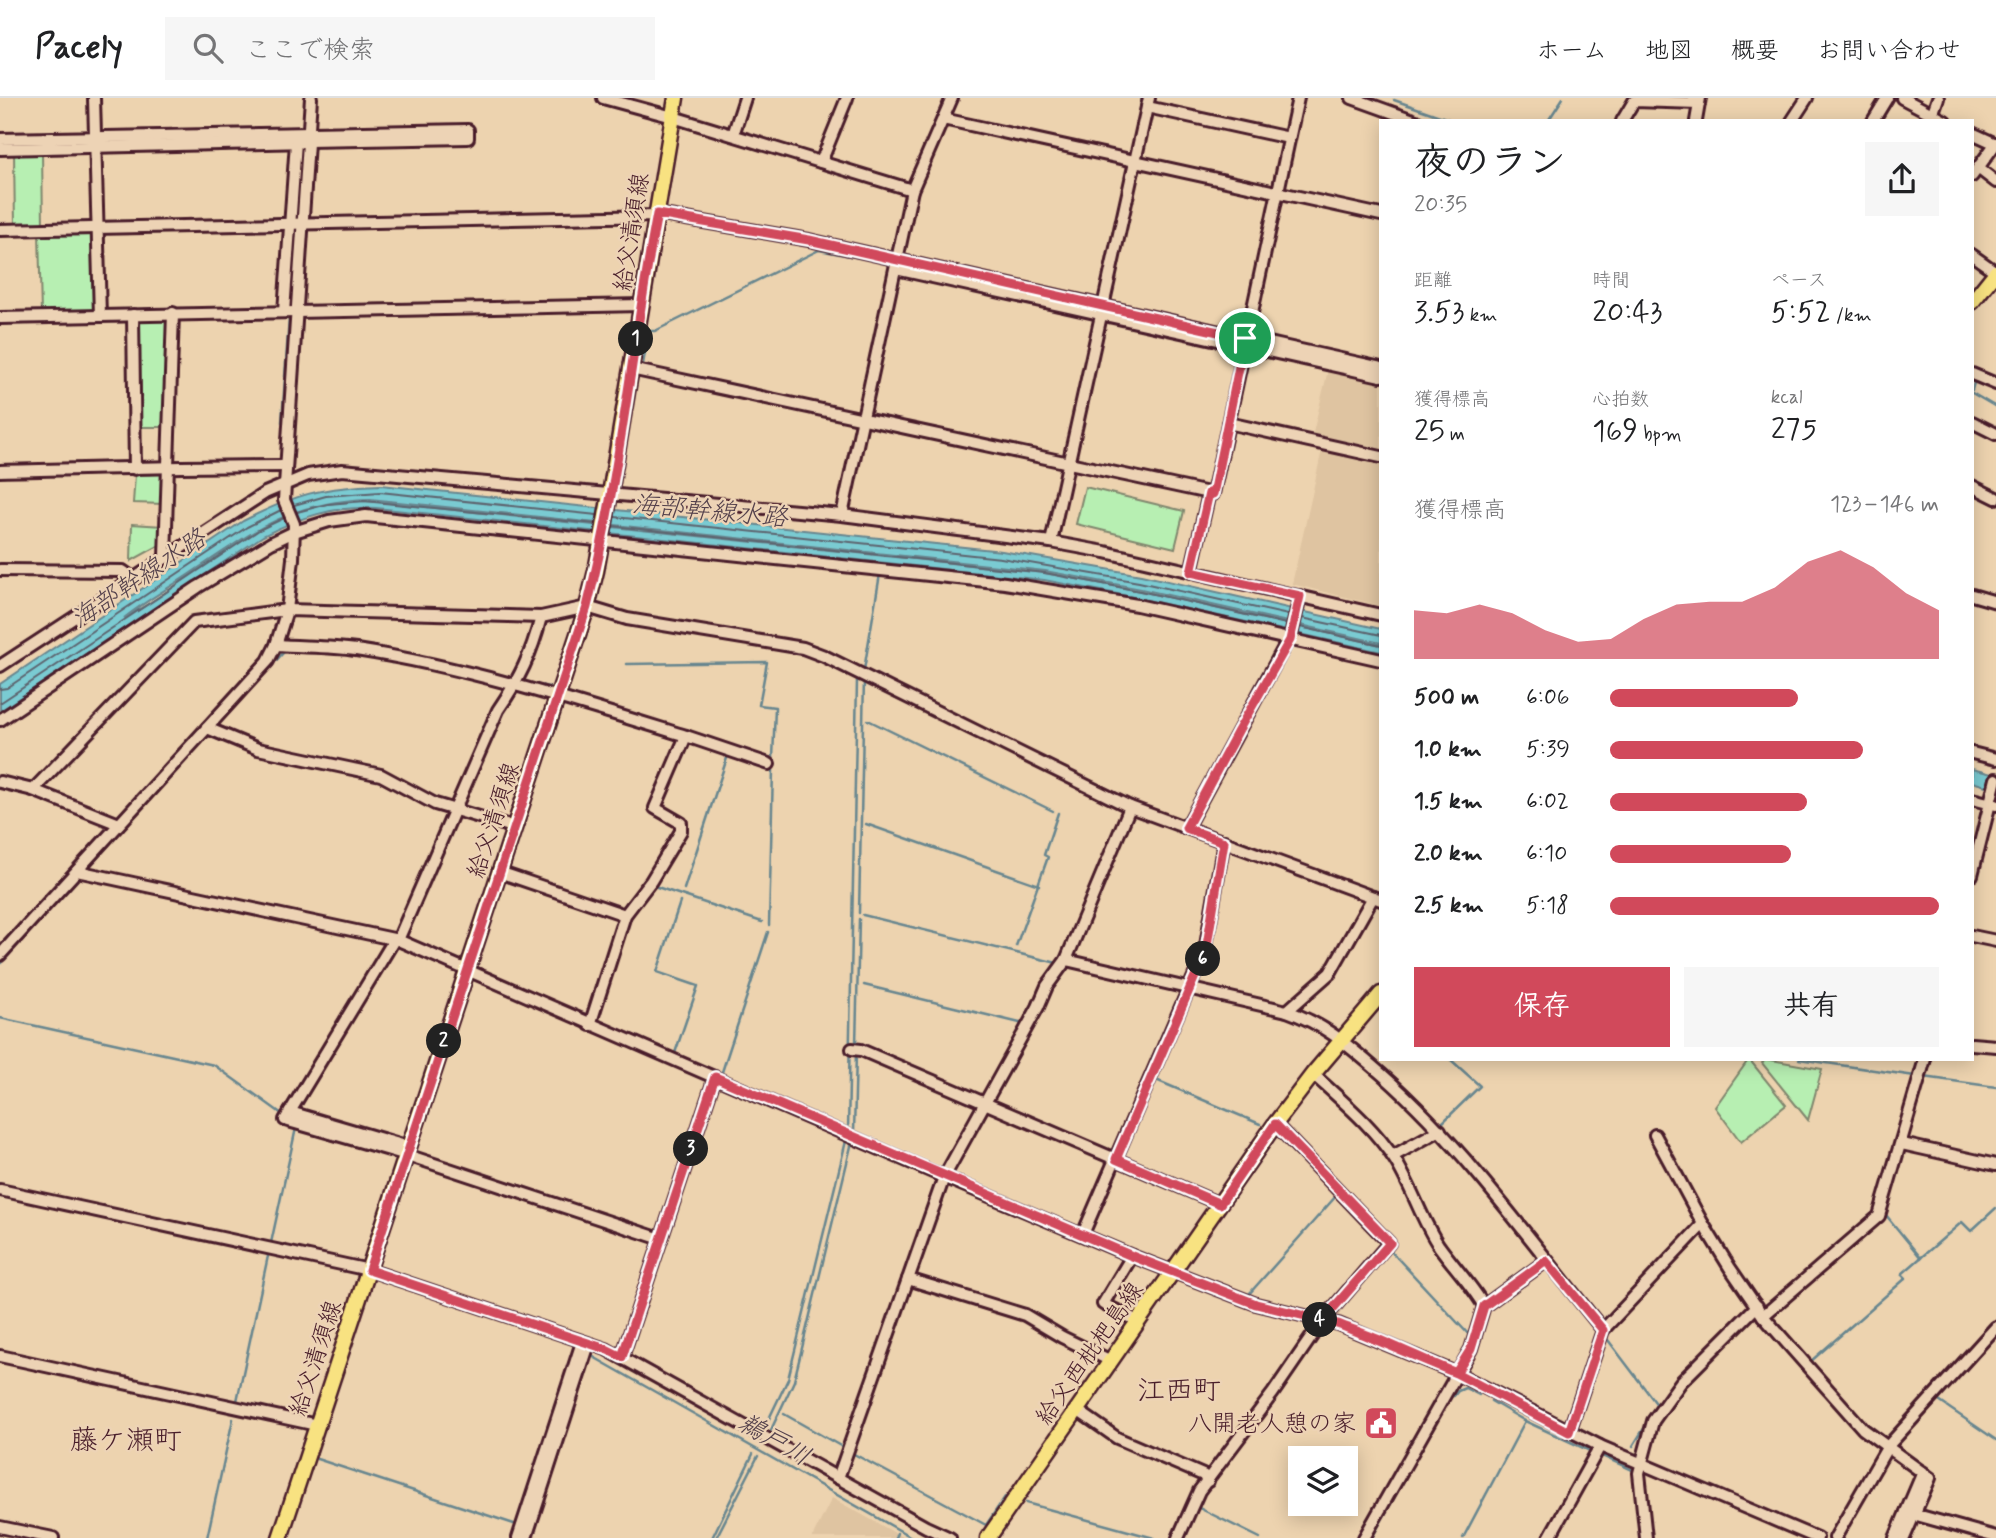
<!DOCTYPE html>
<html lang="ja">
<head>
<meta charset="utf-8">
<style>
	:root { --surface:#fff; --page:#f6f6f6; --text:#202124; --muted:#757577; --line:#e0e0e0; --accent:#d1495b }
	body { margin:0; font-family:Mynerve,"Klee One",sans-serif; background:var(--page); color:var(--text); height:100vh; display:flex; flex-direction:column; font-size:26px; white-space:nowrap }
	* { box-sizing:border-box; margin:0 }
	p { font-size:23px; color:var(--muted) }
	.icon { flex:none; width:38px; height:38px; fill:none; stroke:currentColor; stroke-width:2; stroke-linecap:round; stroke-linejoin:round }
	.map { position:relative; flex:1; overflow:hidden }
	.drawer { position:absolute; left:1379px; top:21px; width:595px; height:942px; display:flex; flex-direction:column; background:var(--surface); border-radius:0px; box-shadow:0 4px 18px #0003 }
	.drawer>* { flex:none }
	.tools { position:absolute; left:1288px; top:1348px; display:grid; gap:14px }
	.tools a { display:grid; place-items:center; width:70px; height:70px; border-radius:0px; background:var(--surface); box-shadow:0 4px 18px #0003; font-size:35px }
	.pin { position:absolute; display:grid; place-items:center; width:60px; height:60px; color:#fff; margin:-30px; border:4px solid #fff; border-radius:50%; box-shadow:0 2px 7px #0007 }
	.km { position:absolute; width:35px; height:35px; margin:-18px; border-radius:50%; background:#222; color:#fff; font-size:19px; line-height:35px; text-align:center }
	.round { display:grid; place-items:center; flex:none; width:74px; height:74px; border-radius:0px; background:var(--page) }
	.head { display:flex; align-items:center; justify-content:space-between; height:119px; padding:0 35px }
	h1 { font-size:38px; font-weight:600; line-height:52px }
	.metrics { display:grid; grid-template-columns:repeat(3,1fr); gap:10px; height:119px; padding:7px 35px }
	.metrics div { display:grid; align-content:center }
	.metrics b { font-size:30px; font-weight:600 }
	.metrics small { font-size:19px; font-weight:400 }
	.metrics p { font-size:19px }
	.chart { height:196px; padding:14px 35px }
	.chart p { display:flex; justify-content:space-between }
	.chart svg { width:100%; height:126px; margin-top:7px; fill:var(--accent); opacity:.7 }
	.primary-button { display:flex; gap:14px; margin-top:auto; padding:14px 35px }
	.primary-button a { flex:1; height:80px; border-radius:0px; background:var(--accent); color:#fff; font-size:28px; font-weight:600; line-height:80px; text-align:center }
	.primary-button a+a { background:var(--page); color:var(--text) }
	ul { padding:0 35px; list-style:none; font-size:23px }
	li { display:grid; grid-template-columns:112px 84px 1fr; align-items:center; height:52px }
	li i { height:18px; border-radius:9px; background:var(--accent) }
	header { display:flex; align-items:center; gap:42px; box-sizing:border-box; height:98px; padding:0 35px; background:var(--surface); border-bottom:2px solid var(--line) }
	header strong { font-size:33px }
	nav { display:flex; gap:38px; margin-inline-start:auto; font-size:24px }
	.search { width:490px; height:63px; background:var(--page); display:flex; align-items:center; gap:18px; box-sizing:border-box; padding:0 24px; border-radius:0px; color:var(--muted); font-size:26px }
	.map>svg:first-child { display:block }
	.built { fill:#dfc4a1 }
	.green { fill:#b7efb2; stroke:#80876e; stroke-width:2 }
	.water { fill:#7acbd2; stroke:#67868f; stroke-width:2 }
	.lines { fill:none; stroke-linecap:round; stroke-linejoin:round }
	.shore { stroke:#5d646e; stroke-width:2 }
	.stream { stroke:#67868f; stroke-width:2.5 }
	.minor-casing { stroke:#4a1f2b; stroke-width:16 }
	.major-casing { stroke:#4a1f2b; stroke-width:19 }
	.minor { stroke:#edd3b5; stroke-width:10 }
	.major { stroke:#f8e281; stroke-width:14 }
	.route-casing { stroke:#fff; stroke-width:14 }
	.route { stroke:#d1495b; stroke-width:9 }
	.labels { text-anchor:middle; stroke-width:5; stroke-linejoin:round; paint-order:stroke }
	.street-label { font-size:24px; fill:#4a1f2b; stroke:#edd3b5 }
	.poi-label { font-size:24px; fill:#4a1f2b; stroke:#edd3b5; text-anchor:end }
	.water-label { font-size:26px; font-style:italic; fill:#54414c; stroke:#edd3b5 }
	.quarter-label { font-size:28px; fill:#4a1f2b; stroke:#edd3b5 }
</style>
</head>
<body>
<header>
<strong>Pacely</strong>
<div class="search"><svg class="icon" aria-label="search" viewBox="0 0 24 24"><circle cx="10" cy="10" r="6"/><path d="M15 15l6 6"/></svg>ここで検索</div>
<nav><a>ホーム</a><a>地図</a><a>概要</a><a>お問い合わせ</a></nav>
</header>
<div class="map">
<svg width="1996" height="1440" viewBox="0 0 1996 1440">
	<rect width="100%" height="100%" fill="#edd3af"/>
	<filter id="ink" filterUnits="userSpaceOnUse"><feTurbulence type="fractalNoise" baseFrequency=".0143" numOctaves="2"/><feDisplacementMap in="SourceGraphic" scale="14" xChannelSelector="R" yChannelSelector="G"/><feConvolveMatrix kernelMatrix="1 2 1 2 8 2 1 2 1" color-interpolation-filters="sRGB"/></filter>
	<g filter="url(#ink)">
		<g class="built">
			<polygon points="1329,268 1381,279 1381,508 1292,486 1324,343 1312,339"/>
			<polygon points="832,1400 904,1440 812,1440"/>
		</g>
		<g class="green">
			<polygon points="42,52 43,129 15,129 14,53"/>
			<polygon points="91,133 95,136 95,215 41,216 39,134"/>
			<polygon points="137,220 168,220 166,329 138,329"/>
			<polygon points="165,376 164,406 133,405 135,377"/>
			<polygon points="1085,389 1184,413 1175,450 1076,426"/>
			<polygon points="132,426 163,428 162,446 131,463"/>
			<polygon points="1749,961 1786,1007 1741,1044 1715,1009"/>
			<polygon points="1766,961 1822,971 1808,1022 1762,965"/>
		</g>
		<g class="water">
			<path d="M381,387L1002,453L1141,477L1381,531V545L1141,491L1045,473L370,401C292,403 253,434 191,475C169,490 145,503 124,520C186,488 237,432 305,411C325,405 349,403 370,403L1044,475L1140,493L1381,547V554L1138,500L1044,482L376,410C334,408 300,419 263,438L0,613V586L243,423C296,396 321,389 381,387Z"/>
			<polygon points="1972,671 1996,677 1996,691 1972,684"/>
		</g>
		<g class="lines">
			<g class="shore">
				<polyline points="294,407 326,398 380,394 597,417"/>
				<polyline points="297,414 328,406 364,403 596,426"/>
				<polyline points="615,419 1001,460 1139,484 1288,517"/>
				<polyline points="613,428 1045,475 1140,493 1286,526"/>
				<polyline points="1302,520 1381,537"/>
				<polyline points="1300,529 1381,547"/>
				<polyline points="0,591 7,590 247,429 281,412"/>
				<polyline points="0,605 259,432 284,420"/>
			</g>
			<g class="stream">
				<polyline points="1394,2 1454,23"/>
				<polyline points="1140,11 1142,0"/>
				<polyline points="1548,23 1563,0"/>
				<polyline points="1702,23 1706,0"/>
				<polyline points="1235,90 1273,99"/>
				<polyline points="296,122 301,48"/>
				<polyline points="290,212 296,128"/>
				<polyline points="643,266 649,233 655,233 819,152 892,166"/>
				<polyline points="1972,292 1975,281"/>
				<polyline points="1972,295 1996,309"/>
				<polyline points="282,324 289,219"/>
				<polyline points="1060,432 1066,401"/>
				<polyline points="391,565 392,565"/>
				<polyline points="627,566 767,564 759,607 775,609 773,661"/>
				<polyline points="864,572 880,476"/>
				<polyline points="523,584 549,589"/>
				<polyline points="247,594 285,553 358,557 381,562"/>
				<polyline points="570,596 597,605"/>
				<polyline points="868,622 1053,713"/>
				<polyline points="191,655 209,635"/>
				<polyline points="155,696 188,659"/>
				<polyline points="135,701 164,669"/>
				<polyline points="117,721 130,707"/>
				<polyline points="866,726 1039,787"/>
				<polyline points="96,744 111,728"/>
				<polyline points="88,770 147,705"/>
				<polyline points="654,788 762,824"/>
				<polyline points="684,791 727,660"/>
				<polyline points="859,815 864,580"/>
				<polyline points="863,817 1057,865 1053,871"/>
				<polyline points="769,827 773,672"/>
				<polyline points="1016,848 1048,759 1044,757 1058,715"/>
				<polyline points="0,866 78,781"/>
				<polyline points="864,887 1024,926"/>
				<polyline points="0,920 214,967 282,1016"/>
				<polyline points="856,947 859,821"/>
				<polyline points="675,955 698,888 657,874 680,804"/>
				<polyline points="1799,961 1915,978"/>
				<polyline points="721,977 768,834"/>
				<polyline points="1156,981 1193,894"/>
				<polyline points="1924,981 1924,979 1996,989"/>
				<polyline points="1146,1004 1156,982 1260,1026"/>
				<polyline points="1440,1027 1480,988 1450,961"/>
				<polyline points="848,1033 857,582"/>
				<polyline points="854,1035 856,954"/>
				<polyline points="1279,1038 1301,1060"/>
				<polyline points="686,1082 719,985"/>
				<polyline points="1886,1117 1921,1160"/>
				<polyline points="271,1145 296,1030"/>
				<polyline points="1389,1151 1470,1238"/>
				<polyline points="1249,1196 1337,1097"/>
				<polyline points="1605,1238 1658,1308"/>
				<polyline points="630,1255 667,1139"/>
				<polyline points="590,1257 913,1440"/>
				<polyline points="1810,1264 1906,1180 1902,1176 1962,1124 1971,1133 1996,1110"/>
				<polyline points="1690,1268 1727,1231"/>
				<polyline points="1450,1298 1454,1298 1458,1293 1465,1290 1479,1297"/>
				<polyline points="1936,1301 1996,1342"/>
				<polyline points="237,1303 268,1158"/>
				<polyline points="1491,1303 1525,1323 1590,1353"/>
				<polyline points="784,1316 844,1350"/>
				<polyline points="765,1329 788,1281 846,1043"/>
				<polyline points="770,1334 794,1283 852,1044"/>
				<polyline points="1633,1348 1648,1324"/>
				<polyline points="852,1355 986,1427 1005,1399"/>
				<polyline points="1600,1357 1637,1374"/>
				<polyline points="317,1361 517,1427"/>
				<polyline points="1026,1405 1154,1440"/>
				<polyline points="1197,1409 1260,1440"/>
				<polyline points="207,1440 233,1321"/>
				<polyline points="712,1440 753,1356"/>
				<polyline points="716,1440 758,1358"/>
				<polyline points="895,1440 897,1435"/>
				<polyline points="1372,1440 1439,1319"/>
				<polyline points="1463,1440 1525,1323"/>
			</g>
			<g class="minor-casing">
				<g id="minor">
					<polyline points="94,0 100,218"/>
					<polyline points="603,0 673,19 912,92"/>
					<polyline points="1352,0 1416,23"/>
					<polyline points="1902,0 1945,23"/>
					<polyline points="1147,9 1289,40"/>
					<polyline points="1932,17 1938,0"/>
					<polyline points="943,21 1381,117"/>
					<polyline points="1622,23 1634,3 1699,5"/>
					<polyline points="1696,23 1700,0"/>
					<polyline points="1792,23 1807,0"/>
					<polyline points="1873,23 1887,0"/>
					<polyline points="1972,35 1996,46"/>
					<polyline points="733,37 745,0"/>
					<polyline points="0,41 468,32 468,40 308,43"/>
					<polyline points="0,51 308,44"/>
					<polyline points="821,64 847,0"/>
					<polyline points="1978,70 1996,84"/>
					<polyline points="1972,78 1996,45"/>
					<polyline points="657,116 809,142 1381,270"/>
					<polyline points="0,132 657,118"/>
					<polyline points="1972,157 1996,174"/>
					<polyline points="896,171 1381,278"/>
					<polyline points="284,214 296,44"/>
					<polyline points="133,217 135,371"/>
					<polyline points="0,220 642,207"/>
					<polyline points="631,271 1209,395"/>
					<polyline points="1972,276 1996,286"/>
					<polyline points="1972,324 1996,336"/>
					<polyline points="1228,325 1381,359"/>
					<path d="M0,373C96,371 191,368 286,368"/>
					<polyline points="1972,388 1996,400"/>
					<polyline points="842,417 912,92 952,0"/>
					<polyline points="1051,444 1149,0"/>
					<polyline points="165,459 173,215"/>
					<polyline points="0,472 123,473 133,480"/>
					<polyline points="1191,474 1209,395 1213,396 1298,0"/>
					<polyline points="1972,497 1996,504"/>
					<polyline points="1290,542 1300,498"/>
					<path d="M276,547C302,549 330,548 356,552C467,569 579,605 686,638L655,710L681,725V733L651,783L625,817L590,927"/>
					<polyline points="0,568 265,395 308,377 342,372 842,417 1051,444 1105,454 1381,517"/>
					<polyline points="0,622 198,489 271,445 294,434 329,423 366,418 1005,485 1137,507 1381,562"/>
					<polyline points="207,630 258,651 381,677 435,706 513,729"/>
					<polyline points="686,638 769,666"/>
					<polyline points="1972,655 1996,661"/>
					<polyline points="0,684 33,692 119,726"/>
					<polyline points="33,692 194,524 287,512 541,519 587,509 627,521 803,550 824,558 1130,709 1381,802"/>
					<polyline points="1972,701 1996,707"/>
					<polyline points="1186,730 1288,542"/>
					<polyline points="77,773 398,842 944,1079 1132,1158 1256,1206 1338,1226 1456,1275 1600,1348 1817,1440"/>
					<polyline points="499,774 625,817"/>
					<polyline points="1972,777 1996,681"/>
					<polyline points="1972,838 1996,843"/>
					<polyline points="394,842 285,1022 407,1057 661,1141"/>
					<path d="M398,842L498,612C520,580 531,557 541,519"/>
					<polyline points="0,857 268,563 276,547 287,512 293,461 294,426 284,402 311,0"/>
					<path d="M1066,862L1287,913C1323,926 1343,943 1371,967C1461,1043 1529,1142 1603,1232L1569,1334"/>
					<polyline points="1287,913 1330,875 1373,799"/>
					<polyline points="1972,946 1996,948"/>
					<polyline points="852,951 861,952 1220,1106"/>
					<path d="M1313,976C1341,1002 1374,1029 1395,1062C1412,1089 1422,1123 1439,1148C1454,1169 1471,1186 1484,1208"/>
					<polyline points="290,1014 409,1049"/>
					<polyline points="1655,1037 1703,1126 1730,1170 1763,1218 1863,1331 1930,1380 1904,1440"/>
					<polyline points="1902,1046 1996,1067"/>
					<polyline points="1393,1058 1440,1032"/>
					<polyline points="0,1092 369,1172 606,1251 926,1429 950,1440"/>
					<polyline points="1083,1136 1205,853 1224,743"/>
					<polyline points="1132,1158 1103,1206 1138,1223"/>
					<polyline points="908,1181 1025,1217 1062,1239 1111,1263"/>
					<polyline points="1763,1218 1879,1118 1925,961"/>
					<polyline points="1603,1232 1703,1126"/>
					<polyline points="0,1258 317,1327"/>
					<polyline points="622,1259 715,979"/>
					<polyline points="1077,1312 1117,1340 1203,1377 1208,1383"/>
					<polyline points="838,1380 944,1079 1038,909 1047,888 1066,862 1130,709"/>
					<polyline points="1906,1414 1996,1439"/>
					<polyline points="0,1429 53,1440"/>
					<polyline points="518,1440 582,1244"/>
					<polyline points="526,1440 589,1246"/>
					<polyline points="1178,1440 1199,1393 1273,1295 1323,1222 1389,1145 1275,1026"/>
					<polyline points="1364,1440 1471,1251 1484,1208 1546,1163"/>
					<polyline points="1549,1440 1600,1348"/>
					<polyline points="1646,1440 1639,1375 1653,1323 1681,1284 1757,1208"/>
					<polyline points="1835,1440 1888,1348 1996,1229"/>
					<polyline points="1895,1440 1923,1374"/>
				</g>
			</g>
			<g class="major-casing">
				<g id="major">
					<polyline points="1972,204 1996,174"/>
					<polyline points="280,1440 587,509 596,473 610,396 676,0"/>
					<polyline points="988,1440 1275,1026 1313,976 1381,896"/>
				</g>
			</g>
			<use href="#minor" class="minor"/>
			<use href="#major" class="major"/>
		</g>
	</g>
	<g class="lines" filter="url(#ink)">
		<g class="route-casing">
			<path id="route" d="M1245,240L809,142L657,116C632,246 620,380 587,509L369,1172L606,1251L622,1259L715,979L1132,1158L1256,1206L1338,1226L1456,1275L1569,1334L1603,1232L1546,1163L1484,1208L1471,1251L1456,1275C1412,1257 1368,1234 1323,1222L1390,1145L1275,1026L1220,1106L1116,1061L1206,853L1224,744L1186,730L1238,633L1290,542L1300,498L1191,474L1209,395L1213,396L1245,240"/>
		</g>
		<use href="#route" class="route"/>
	</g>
	<defs>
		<g id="civic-square" transform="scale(1.75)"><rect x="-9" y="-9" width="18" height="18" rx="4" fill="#d1495b" stroke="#edd3b5"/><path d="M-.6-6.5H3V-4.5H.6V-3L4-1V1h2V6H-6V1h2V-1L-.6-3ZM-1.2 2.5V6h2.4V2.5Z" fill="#fff"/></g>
	</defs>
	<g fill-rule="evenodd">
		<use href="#civic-square" x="1381" y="1325"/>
	</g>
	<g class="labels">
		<g class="street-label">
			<text transform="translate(631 134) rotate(-81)" y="8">給父清須線</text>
			<text transform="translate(493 722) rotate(-72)" y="8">給父清須線</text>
			<text transform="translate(1089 1255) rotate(-55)" y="8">給父西枇杷島線</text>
			<text transform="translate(315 1260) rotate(-72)" y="8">給父清須線</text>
		</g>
		<g class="poi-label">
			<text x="1356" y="1333">八開老人憩の家</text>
		</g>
		<g class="water-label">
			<text transform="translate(710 412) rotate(5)" y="9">海部幹線水路</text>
			<text transform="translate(138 480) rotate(-34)" y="9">海部幹線水路</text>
			<text transform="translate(775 1341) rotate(30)" y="9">鵜戸川</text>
		</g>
		<g class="quarter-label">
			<text x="1179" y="1301">江西町</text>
			<text x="126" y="1351">藤ケ瀬町</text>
		</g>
	</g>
</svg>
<div class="tools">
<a><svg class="icon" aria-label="layers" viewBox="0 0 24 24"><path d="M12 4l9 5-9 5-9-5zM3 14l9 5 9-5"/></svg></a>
</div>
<div class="pin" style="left:1245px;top:240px;background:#1e9e55"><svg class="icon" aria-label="arrive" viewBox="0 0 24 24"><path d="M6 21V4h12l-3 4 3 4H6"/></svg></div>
<b class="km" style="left:636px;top:241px">1</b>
<b class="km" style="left:444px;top:943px">2</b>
<b class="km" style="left:691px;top:1051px">3</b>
<b class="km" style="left:1320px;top:1222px">4</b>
<b class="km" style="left:1203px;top:861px">6</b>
<section class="drawer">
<div class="head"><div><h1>夜のラン</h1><p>20:35</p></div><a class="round"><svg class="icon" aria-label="share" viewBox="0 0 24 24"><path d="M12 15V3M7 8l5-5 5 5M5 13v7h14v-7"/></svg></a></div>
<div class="metrics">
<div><p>距離</p><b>3.53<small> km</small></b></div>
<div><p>時間</p><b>20:43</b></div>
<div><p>ペース</p><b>5:52<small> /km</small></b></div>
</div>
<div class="metrics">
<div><p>獲得標高</p><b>25<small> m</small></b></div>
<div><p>心拍数</p><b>169<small> bpm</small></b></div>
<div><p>kcal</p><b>275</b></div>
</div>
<div class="chart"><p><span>獲得標高</span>123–146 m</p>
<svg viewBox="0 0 160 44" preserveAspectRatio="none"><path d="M0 44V27L10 28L20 25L30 28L40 34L50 38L60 37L70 30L80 25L90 24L100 24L110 19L120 10L130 6L140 12L150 21L160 27V44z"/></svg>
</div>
<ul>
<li><b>500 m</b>6:06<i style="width:57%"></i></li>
<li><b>1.0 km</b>5:39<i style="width:77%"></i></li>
<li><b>1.5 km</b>6:02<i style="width:60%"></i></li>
<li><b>2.0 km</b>6:10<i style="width:55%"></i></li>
<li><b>2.5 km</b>5:18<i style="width:100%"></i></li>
</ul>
<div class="primary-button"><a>保存</a><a>共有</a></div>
</section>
</div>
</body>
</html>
